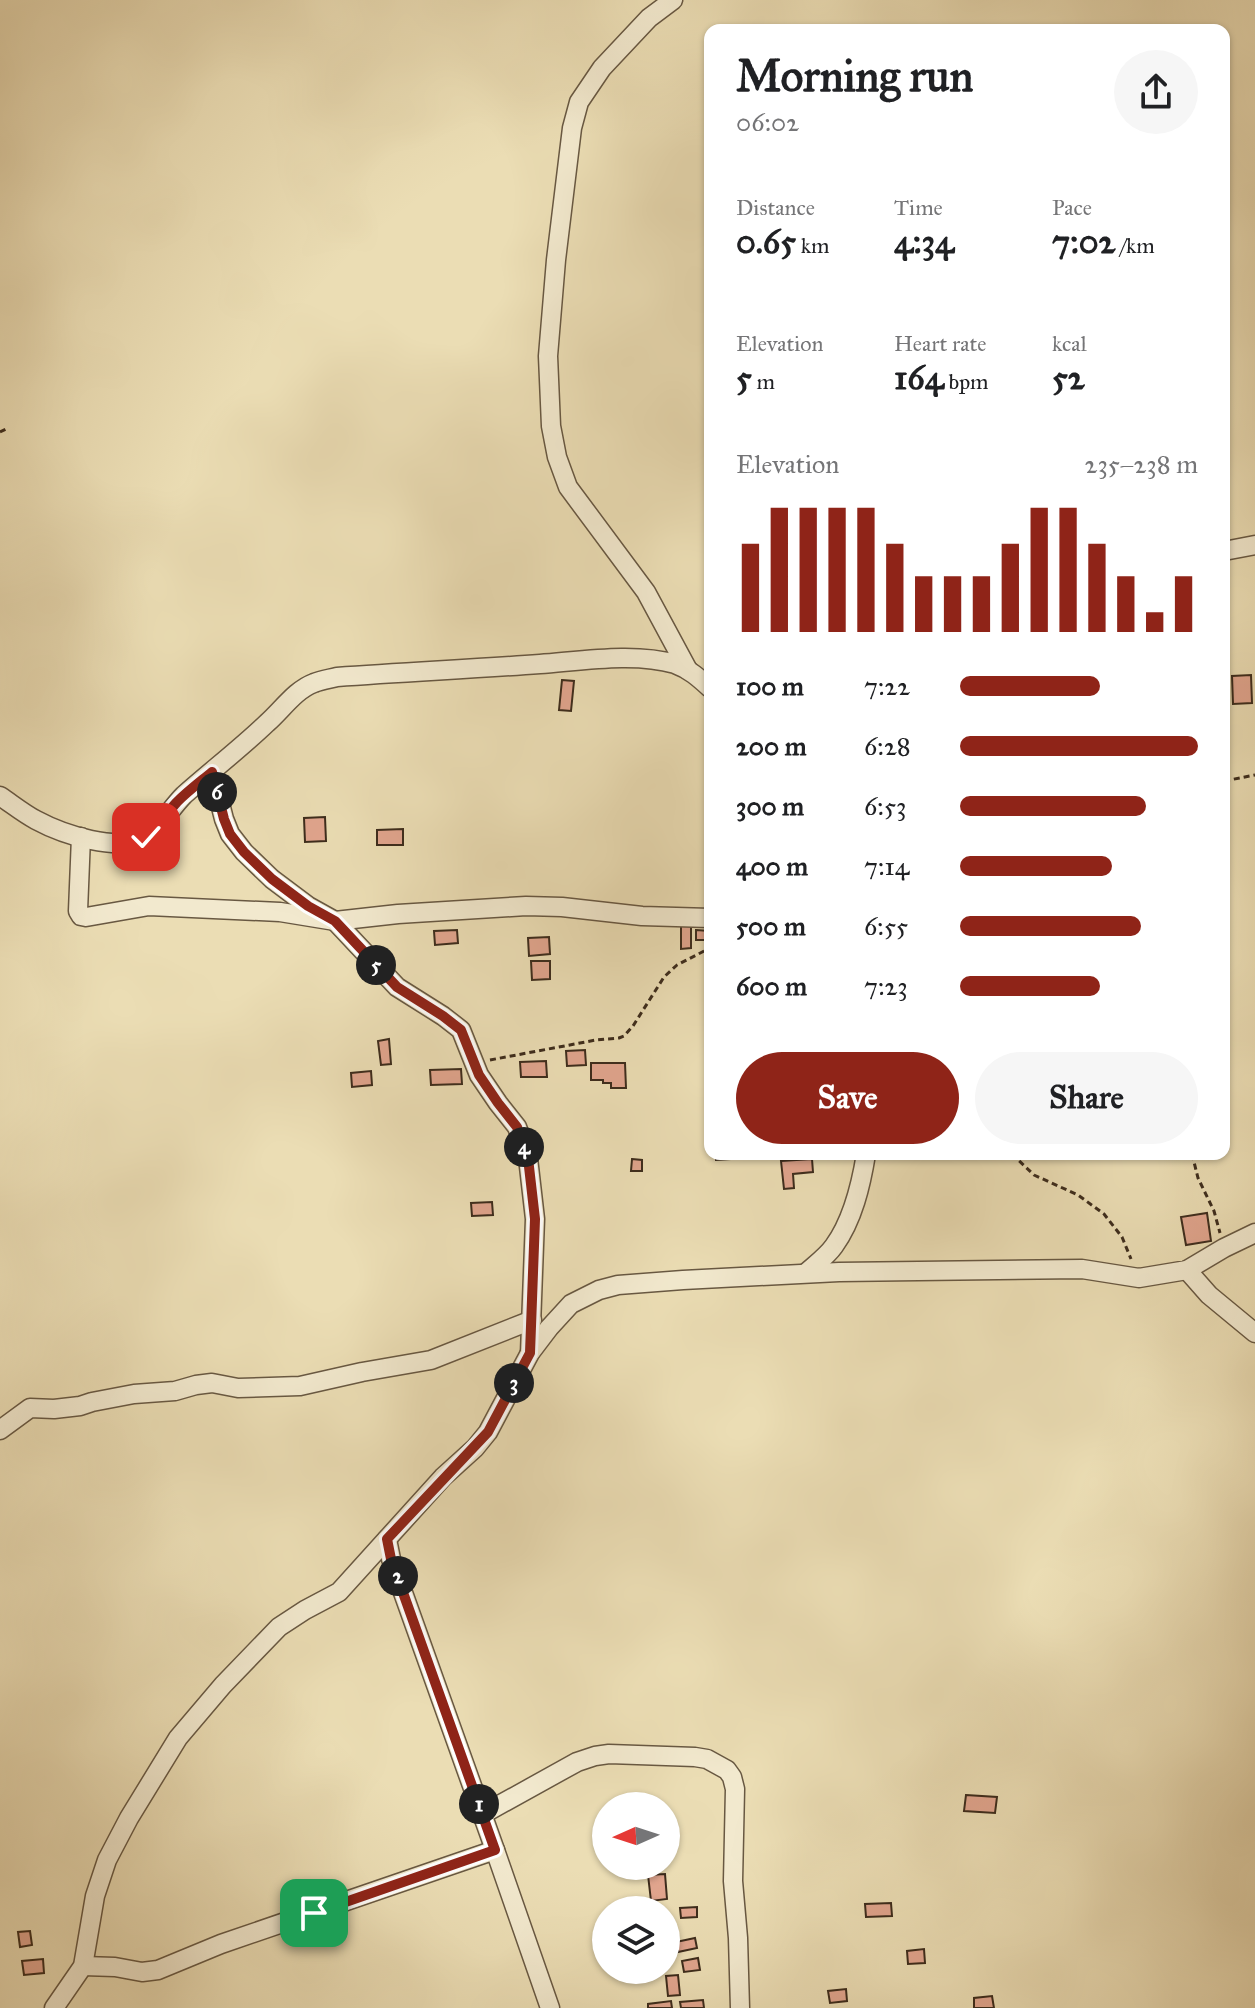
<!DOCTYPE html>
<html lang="en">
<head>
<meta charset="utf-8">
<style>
	:root { --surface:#fff; --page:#f6f6f6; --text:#202124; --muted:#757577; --accent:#8f2418 }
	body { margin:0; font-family:"IM FELL Great Primer",serif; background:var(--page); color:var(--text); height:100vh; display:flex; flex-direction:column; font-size:30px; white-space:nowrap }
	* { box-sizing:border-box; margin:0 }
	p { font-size:26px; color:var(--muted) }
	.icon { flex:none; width:44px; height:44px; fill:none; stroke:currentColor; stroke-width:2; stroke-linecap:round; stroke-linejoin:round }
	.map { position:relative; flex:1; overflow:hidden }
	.details { position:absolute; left:704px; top:24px; width:526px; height:1136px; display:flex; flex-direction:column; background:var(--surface); border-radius:16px; box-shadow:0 2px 6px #0004 }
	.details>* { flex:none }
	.needle { width:52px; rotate:267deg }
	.tools { position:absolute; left:592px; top:1792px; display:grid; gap:16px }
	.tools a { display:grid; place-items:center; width:88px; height:88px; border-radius:50%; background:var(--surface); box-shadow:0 2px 6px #0004; font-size:40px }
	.pin { position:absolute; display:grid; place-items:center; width:68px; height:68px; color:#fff; margin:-34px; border-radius:16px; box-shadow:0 4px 12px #0006 }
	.km { position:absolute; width:40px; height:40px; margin:-20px; border-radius:50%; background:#222; color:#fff; font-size:22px; line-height:40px; text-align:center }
	.round { display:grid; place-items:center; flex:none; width:84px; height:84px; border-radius:42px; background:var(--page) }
	.head { display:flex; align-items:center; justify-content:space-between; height:136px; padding:0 32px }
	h1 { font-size:44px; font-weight:800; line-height:60px }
	.metrics { display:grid; grid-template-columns:repeat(3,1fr); gap:12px; height:136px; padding:8px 32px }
	.metrics div { display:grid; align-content:center }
	.metrics b { font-size:34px; font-weight:800 }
	.metrics small { font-size:22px; font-weight:400 }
	.metrics p { font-size:22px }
	.chart { height:224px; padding:16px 32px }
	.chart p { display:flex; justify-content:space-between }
	.chart svg { width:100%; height:144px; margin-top:8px; stroke:var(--accent); stroke-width:6 }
	.primary-button { display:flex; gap:16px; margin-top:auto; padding:16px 32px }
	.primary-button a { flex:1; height:92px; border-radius:48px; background:var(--accent); color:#fff; font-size:32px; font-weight:800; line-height:92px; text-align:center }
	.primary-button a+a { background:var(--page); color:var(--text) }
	ul { padding:0 32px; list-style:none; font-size:26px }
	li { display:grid; grid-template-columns:128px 96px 1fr; align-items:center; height:60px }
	li i { height:20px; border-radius:10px; background:var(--accent) }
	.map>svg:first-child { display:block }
	.building { fill:#e1a58e; stroke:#3d2c1c; stroke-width:2 }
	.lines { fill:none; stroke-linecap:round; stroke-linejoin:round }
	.street-casing { stroke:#685842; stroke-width:21 }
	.path { stroke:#3d2c1c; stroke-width:3; stroke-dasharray:6 4; stroke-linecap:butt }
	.street { stroke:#f2e9ce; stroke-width:18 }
	.route-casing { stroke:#fff; stroke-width:16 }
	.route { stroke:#8f2418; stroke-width:10 }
</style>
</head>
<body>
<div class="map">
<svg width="1255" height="2008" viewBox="0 0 1255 2008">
	<rect width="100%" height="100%" fill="#ebddb4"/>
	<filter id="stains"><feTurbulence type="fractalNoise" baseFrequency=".0025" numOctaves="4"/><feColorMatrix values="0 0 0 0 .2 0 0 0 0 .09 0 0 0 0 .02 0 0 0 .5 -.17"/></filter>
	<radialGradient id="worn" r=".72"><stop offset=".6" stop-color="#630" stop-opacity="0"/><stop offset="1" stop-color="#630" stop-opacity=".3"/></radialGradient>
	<g class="building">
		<polygon points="1251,675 1252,703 1233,704 1232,676"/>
		<polygon points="562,680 574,681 571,711 559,710"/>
		<polygon points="325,817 326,841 305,842 304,818"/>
		<polygon points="403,829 403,845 377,845 377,830"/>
		<polygon points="681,924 691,924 691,948 681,949"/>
		<polygon points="457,930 458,943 435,945 434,931"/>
		<polygon points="696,930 710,931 710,940 696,940"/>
		<polygon points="549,937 550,954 529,956 528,938"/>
		<polygon points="531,961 550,961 550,979 532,980"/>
		<polygon points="389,1039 391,1064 381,1065 378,1041"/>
		<polygon points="585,1050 586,1065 567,1066 566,1051"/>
		<polygon points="546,1061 547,1077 521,1077 520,1062"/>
		<polygon points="591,1063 625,1063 626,1088 611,1088 611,1083 603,1083 603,1080 591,1080"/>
		<polygon points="461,1069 462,1084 431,1085 430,1070"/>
		<polygon points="371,1071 372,1085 352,1087 351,1073"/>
		<polygon points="716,1154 746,1154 746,1158 716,1160"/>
		<polygon points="632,1159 642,1160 642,1171 631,1171"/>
		<polygon points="812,1159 813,1172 793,1174 794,1188 784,1189 781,1161"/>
		<polygon points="492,1202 493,1215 472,1216 471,1203"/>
		<polygon points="1207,1213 1211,1241 1186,1245 1181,1217"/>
		<polygon points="966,1795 997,1797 995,1813 964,1811"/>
		<polygon points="665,1874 667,1899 651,1901 648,1875"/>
		<polygon points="891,1903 892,1916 866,1917 865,1904"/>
		<polygon points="697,1907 697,1917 681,1918 680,1908"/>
		<polygon points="30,1931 32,1945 20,1947 18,1932"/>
		<polygon points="695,1938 697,1948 678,1952 676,1942"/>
		<polygon points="924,1949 925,1963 908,1964 907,1951"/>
		<polygon points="698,1958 700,1970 684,1972 682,1961"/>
		<polygon points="43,1959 44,1973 24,1975 22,1961"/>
		<polygon points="678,1975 680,1995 668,1996 666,1976"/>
		<polygon points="846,1989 847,2001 830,2003 828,1991"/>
		<polygon points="992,1996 994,2008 974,2008 974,1998"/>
		<polygon points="703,2000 704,2008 681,2008 680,2002"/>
		<polygon points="671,2001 672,2008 648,2008 648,2004"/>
	</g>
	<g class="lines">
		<g class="street-casing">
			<g id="street">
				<polyline points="673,0 649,18 602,68 579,102 572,128 556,260 548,356 551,426 557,457 568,487 646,592 688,670"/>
				<polyline points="1224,551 1255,545"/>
				<polyline points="212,772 224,819 230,834 244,852 272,879 308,906 335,921 397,987 443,1016 461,1030 479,1075 498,1103 517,1127 528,1158 535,1219 530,1353"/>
				<path d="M0,796C12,804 23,813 36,820C62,834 120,854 147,836C162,825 171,808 184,795C211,771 241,748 267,723C282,710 295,690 314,683C321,680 329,679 337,677C405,672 472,669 540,664C581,661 635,652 675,664C689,669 699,678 710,688"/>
				<polyline points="81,837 78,911 81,916 86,917 149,906 280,912 335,921 398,914 526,906 562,907 642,916 710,918"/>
				<polyline points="1187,1270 1209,1295 1255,1333"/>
				<path d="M806,1273C815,1265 827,1256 834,1246C853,1220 861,1185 866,1154"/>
				<polyline points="0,1430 30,1408 54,1409 80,1406 92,1402 134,1394 175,1391 196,1385 212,1383 238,1388 300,1386 362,1372 431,1360 532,1320"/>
				<polyline points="387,1539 391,1559 495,1850 550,2008"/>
				<polyline points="483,1814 577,1762 595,1756 609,1754 695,1757 707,1759 727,1770 732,1777 735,1789 733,1881 738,1938 740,2008"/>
				<polyline points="83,1966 115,1967 142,1972 158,1970 221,1944 495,1850"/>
				<polyline points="54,2008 83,1966 95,1896 107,1860 129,1818 178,1738 223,1685 279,1627 305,1610 339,1592 443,1477 475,1448 488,1432 530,1353 549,1328 571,1304 599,1290 618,1285 683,1280 839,1272 1082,1269 1139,1278 1187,1270 1224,1248 1255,1233"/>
			</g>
		</g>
		<g class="path">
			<polyline points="0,432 8,428"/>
			<polyline points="1224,781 1255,775"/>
			<polyline points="490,1060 596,1040 619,1038 624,1036 633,1026 664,977 677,965 710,948"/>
			<polyline points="1012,1154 1034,1175 1078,1195 1104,1214 1122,1237 1131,1259"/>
			<polyline points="1192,1154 1198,1178 1214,1211 1220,1233"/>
		</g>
		<use href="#street" class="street"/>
	</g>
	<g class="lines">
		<g class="route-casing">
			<path id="route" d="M146,837C158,826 166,814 177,802C188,791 200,782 212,772L224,819L230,834L244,852L272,879L308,906L335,921L397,987L443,1016L461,1030L479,1075L498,1103L517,1127L528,1158L535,1219L530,1353L488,1432L387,1539L391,1559L495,1850L314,1913"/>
		</g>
		<use href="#route" class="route"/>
	</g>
	<rect width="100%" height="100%" filter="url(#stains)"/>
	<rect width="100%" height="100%" fill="url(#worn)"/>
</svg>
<div class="tools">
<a><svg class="needle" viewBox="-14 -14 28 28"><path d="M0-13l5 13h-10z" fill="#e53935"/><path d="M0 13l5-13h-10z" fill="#757577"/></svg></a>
<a><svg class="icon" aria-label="layers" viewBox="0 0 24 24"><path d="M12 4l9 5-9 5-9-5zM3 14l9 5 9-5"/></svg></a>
</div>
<div class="pin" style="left:314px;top:1913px;background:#1e9e55"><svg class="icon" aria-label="arrive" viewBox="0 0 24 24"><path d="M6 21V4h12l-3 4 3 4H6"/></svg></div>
<div class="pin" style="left:146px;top:837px;background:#d93025"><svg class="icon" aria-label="check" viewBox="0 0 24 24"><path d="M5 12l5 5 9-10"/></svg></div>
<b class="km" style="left:479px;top:1804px">1</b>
<b class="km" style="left:398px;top:1576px">2</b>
<b class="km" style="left:514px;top:1383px">3</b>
<b class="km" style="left:524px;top:1147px">4</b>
<b class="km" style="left:376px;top:965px">5</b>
<b class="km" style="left:217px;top:792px">6</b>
<section class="details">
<div class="head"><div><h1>Morning run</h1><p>06:02</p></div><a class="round"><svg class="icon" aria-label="share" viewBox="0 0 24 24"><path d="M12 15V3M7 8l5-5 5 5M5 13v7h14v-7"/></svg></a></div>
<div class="metrics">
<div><p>Distance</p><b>0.65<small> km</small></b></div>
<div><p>Time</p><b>4:34</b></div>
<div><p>Pace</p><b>7:02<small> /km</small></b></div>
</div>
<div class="metrics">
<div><p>Elevation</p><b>5<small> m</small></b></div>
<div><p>Heart rate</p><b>164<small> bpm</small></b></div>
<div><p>kcal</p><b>52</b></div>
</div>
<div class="chart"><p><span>Elevation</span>235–238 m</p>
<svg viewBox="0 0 160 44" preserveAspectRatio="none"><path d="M5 44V17M15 44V6M25 44V6M35 44V6M45 44V6M55 44V17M65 44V27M75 44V27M85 44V27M95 44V17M105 44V6M115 44V6M125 44V17M135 44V27M145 44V38M155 44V27"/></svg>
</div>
<ul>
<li><b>100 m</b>7:22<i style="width:59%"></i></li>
<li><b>200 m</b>6:28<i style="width:100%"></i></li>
<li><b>300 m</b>6:53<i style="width:78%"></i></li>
<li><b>400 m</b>7:14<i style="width:64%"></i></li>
<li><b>500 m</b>6:55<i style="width:76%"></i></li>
<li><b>600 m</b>7:23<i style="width:59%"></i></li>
</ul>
<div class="primary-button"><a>Save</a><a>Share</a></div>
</section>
</div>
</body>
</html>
